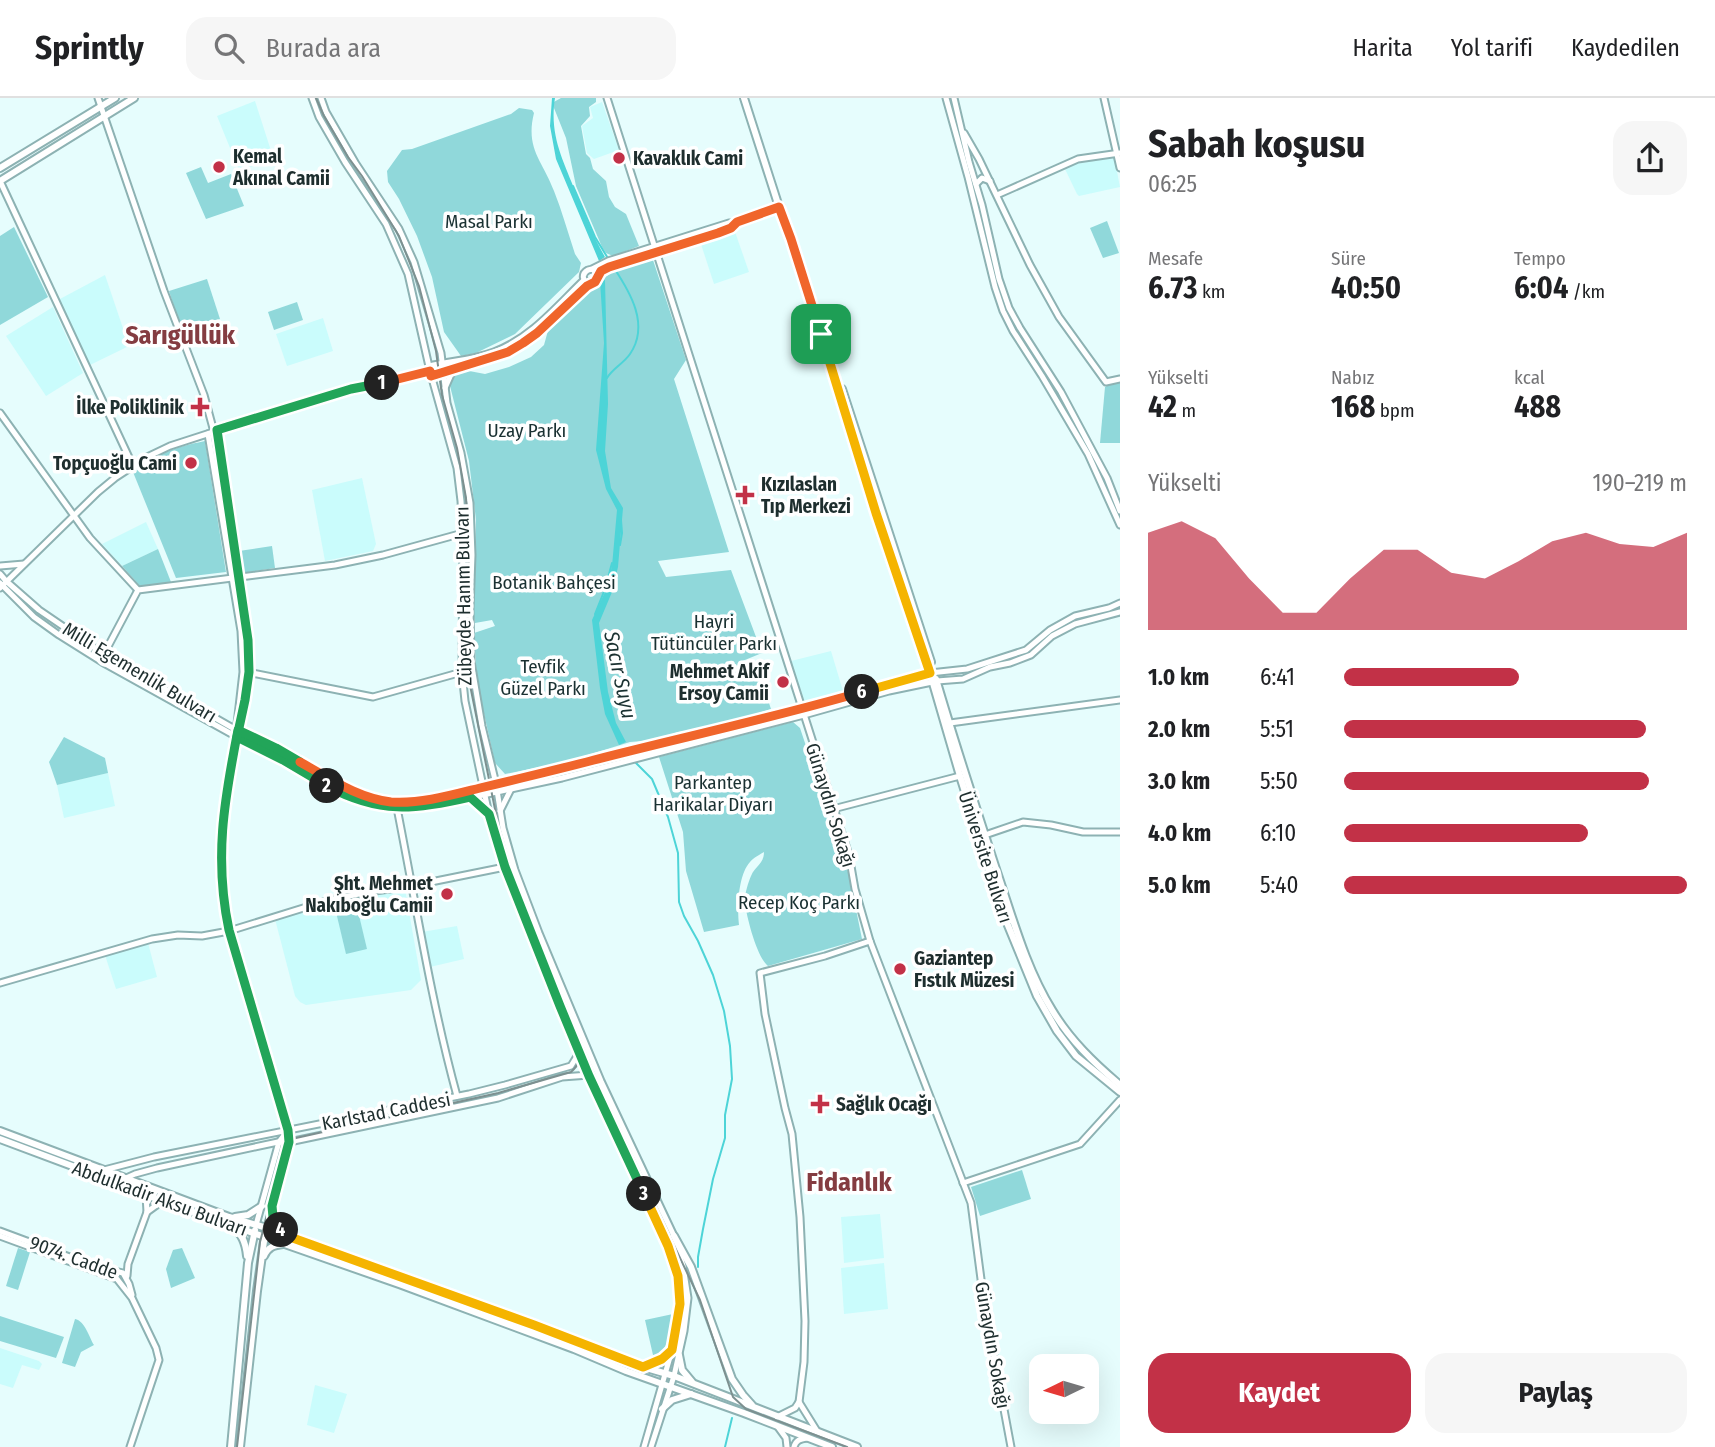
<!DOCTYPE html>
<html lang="tr">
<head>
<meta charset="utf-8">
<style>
	:root { --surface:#fff; --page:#f6f6f6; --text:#202124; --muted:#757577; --line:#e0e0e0; --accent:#c23147 }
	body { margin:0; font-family:"Fira Sans Condensed",sans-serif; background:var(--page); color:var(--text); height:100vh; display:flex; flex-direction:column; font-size:26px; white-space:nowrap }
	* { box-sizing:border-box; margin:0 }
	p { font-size:23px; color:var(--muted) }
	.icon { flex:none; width:38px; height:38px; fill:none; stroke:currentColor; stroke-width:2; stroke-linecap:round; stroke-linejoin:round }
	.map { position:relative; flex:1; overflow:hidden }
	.drawer { display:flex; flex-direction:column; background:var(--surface); width:595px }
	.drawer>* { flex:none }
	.needle { width:46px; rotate:265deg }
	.tools { position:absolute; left:1029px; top:1256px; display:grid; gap:14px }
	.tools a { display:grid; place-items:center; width:70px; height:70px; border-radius:14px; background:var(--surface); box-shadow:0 7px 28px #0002; font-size:35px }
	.pin { position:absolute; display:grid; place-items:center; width:60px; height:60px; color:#fff; margin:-30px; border-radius:14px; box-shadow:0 4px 10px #0006 }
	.km { position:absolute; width:35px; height:35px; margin:-18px; border-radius:50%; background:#222; color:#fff; font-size:19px; line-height:35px; text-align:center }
	.round { display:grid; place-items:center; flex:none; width:74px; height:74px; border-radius:21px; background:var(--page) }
	.summary { display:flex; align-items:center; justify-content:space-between; height:119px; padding:0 28px }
	h1 { font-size:38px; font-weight:700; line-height:52px }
	.metrics { display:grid; grid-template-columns:repeat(3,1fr); gap:10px; height:119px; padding:7px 28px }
	.metrics div { display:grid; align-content:center }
	.metrics b { font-size:30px; font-weight:700 }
	.metrics small { font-size:19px; font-weight:400 }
	.metrics p { font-size:19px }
	.chart { height:196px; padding:14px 28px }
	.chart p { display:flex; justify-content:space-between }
	.chart svg { width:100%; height:126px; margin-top:7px; fill:var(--accent); opacity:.7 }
	.button { display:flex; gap:14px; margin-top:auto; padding:14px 28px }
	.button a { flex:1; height:80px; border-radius:21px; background:var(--accent); color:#fff; font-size:28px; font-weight:700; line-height:80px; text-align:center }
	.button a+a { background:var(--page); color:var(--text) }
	ul { padding:0 28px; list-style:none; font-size:23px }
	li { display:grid; grid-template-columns:112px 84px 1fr; align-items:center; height:52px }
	li i { height:18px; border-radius:9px; background:var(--accent) }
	header { display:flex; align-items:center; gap:42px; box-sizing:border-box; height:98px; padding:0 35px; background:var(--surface); border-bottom:2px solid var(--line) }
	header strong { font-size:33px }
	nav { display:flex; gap:38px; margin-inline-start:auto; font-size:24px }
	.search { width:490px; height:63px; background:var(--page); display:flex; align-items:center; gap:18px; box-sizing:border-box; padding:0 24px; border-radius:21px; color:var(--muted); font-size:26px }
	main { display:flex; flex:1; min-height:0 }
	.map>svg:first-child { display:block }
	.built { fill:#cafcfc }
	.green { fill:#90d8da }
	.water { fill:#4dd4d7 }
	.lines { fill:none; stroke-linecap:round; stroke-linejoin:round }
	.stream { stroke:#4dd4d7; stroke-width:2 }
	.tertiary-casing { stroke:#8db2b3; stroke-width:9 }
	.secondary-casing { stroke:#8db2b3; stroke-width:9 }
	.primary-casing { stroke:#8db2b3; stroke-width:10 }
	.tertiary { stroke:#fff; stroke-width:5 }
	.secondary { stroke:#fff; stroke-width:5 }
	.primary { stroke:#fff; stroke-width:6 }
	.tram { stroke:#7d9090; stroke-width:2 }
	.split-1-casing { stroke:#fff; stroke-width:14 }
	.split-2-casing { stroke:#fff; stroke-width:14 }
	.split-3-casing { stroke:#fff; stroke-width:14 }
	.split-4-casing { stroke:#fff; stroke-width:14 }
	.split-5-casing { stroke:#fff; stroke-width:14 }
	.split-6-casing { stroke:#fff; stroke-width:14 }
	.split-7-casing { stroke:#fff; stroke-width:14 }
	.split-1 { stroke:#f0652b; stroke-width:9 }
	.split-2 { stroke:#22a559; stroke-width:9 }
	.split-3 { stroke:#22a559; stroke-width:9 }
	.split-4 { stroke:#f5b400; stroke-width:9 }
	.split-5 { stroke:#22a559; stroke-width:9 }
	.split-6 { stroke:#f0652b; stroke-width:9 }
	.split-7 { stroke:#f5b400; stroke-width:9 }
	.poi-dot { fill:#c23147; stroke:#fff; stroke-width:2.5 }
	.labels { text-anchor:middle; stroke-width:7; stroke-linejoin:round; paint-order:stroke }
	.poi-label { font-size:19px; font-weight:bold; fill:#1e2e2e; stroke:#fff; text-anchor:start }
	.park-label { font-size:19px; fill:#1a3132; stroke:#fff }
	.street-label { font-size:19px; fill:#1e2e2e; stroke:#fff }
	.water-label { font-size:21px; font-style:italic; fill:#1a3131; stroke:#fff }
	.district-label { font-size:26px; font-weight:bold; fill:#843c41; stroke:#fff }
</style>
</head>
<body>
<header>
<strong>Sprintly</strong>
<div class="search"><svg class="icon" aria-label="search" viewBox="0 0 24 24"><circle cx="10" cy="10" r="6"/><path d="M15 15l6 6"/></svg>Burada ara</div>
<nav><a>Harita</a><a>Yol tarifi</a><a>Kaydedilen</a></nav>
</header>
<main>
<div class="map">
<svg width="1120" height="1349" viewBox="0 0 1120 1349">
	<rect width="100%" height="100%" fill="#e6fdfd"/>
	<g class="built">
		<polygon points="255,3 274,62 239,72 217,18"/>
		<polygon points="602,4 619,52 594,61 587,55 582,28 593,20 590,9"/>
		<polygon points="1114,58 1120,89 1079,98 1077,96 1064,69 1078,64"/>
		<polygon points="734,131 749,174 714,186 700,143"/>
		<polygon points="105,177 129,248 90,267 58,202"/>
		<polygon points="53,209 83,275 46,298 6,238"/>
		<polygon points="323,220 333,253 287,268 276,236"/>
		<polygon points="362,380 376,446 373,453 325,463 312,392"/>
		<polygon points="146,424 158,451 122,468 102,446"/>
		<polygon points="831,553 843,593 805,605 791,563"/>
		<polygon points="108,675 115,708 64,720 57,687"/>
		<polygon points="405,791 421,882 411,892 306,907 300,904 295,898 275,821 321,809"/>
		<polygon points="457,828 464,861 430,869 422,834"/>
		<polygon points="148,845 157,879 116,891 105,857"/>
		<polygon points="880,1116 884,1160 844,1165 841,1119"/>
		<polygon points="884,1165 888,1211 844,1216 841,1170"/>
		<polygon points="0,1250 39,1263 42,1266 39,1272 22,1267 13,1290 0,1286"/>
		<polygon points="315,1287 347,1296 334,1335 307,1327"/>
	</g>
	<g class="green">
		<polygon points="561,0 596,0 596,4 589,9 590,18 581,28 586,56 590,60 593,71 606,83 609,99 615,109 626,116 639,148 613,158 606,155 602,149 576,88 566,40 552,5"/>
		<path d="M519,10L532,12L534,15C525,51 543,63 554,93C562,113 568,135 575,156L581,165L579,174L515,236L476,255L461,258L444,234L432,179L417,138L399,101L388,84L387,73L402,52L412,51L511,16Z"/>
		<polygon points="201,69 208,85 231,76 244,108 206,121 186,75"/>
		<polygon points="1107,123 1119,155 1103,160 1090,130"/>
		<polygon points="14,129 48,199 0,227 0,138"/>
		<polygon points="653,162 686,262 674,281 729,454 658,463 666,479 731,472 762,555 740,564 741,574 758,572 771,611 717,629 678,634 655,642 630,644 565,664 505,676 495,665 477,584 474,535 495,528 492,522 475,525 473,512 476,422 469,363 450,288 453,278 464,272 485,276 509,269 531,259 544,247 549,229 591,191 613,173"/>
		<polygon points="207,181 220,221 182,233 169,193"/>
		<polygon points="297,204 303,222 274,232 268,214"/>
		<polygon points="1120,284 1120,345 1100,345 1105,289 1110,286"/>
		<path d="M205,343L226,474L176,480L133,374C158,355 175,349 205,343Z"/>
		<polygon points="272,448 275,470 242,475 239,453"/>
		<polygon points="158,451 171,484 140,488 122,468"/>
		<path d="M793,624L800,630L849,777L862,841L768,868C757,859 747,821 745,805C744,798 748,785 751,778C755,768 764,766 764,754C761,756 753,760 750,764C738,777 737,810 739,827L704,834L686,773L683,734L659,659Z"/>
		<polygon points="64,639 105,660 108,675 57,687 49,664"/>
		<polygon points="357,809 367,851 346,856 336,814"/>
		<polygon points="1022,1072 1031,1101 980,1118 971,1089"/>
		<polygon points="18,1150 30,1154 18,1192 6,1188"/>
		<polygon points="182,1150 195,1180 171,1190 166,1171 173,1152"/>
		<path d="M673,1216C672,1234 669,1252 652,1260L653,1257L645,1222Z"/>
		<polygon points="0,1218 64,1239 56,1260 0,1243"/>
		<path d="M75,1221C85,1223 89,1239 94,1247L81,1254L75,1269L62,1265Z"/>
	</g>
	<g class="water">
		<path d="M552,0H555C549,37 563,62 576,95C585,117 593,138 605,159L599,163L556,61L550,28Z"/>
		<polygon points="605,182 608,306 605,353 611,390 623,410 618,469 612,494 599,525 608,594 616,625 626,644 619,647 605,616 600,590 592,522 606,492 612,468 617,412 606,391 596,352 604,245 600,183"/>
	</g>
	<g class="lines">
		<g class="stream">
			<polyline points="573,88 595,139 609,162"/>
			<path d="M607,280C613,270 623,266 630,256C650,227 630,194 614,170"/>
			<polyline points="620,447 622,435 621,422"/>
			<polyline points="595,516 605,491 612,465"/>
			<polyline points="635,664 652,681 668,719 678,755 679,804 684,818 698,843 713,877 724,913 730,948 732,981 725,1017 725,1040 713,1081 703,1131 698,1159 698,1169"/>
			<polyline points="725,1349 732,1320"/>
		</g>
		<g class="tertiary-casing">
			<g id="tertiary">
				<polyline points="98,0 164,193 204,297 214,334"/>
				<polyline points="607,0 849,757 855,791 870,843 971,1105 984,1204 1011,1349"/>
				<polyline points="1104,0 1120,70"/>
				<polyline points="964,35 979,61 1030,167 1059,219 1106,284 1120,281"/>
				<polyline points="0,83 133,368"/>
				<polyline points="976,86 982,80 990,83"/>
				<polyline points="997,97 1078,61 1120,55"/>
				<path d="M592,171L597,175L598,180L595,184L590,186C582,183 581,176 588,172L592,171L608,163L729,125H735"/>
				<polyline points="598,178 601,173 609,169 731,130 737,124 781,108"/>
				<path d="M429,268C450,263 473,262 494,254C531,240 556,209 584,182"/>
				<polyline points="431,278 443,276 508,254 523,245 537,235 590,186"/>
				<polyline points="445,290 453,272"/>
				<polyline points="0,315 90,440 138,492"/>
				<polyline points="217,332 242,496 248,542 249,574 245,602 238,633 224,705 221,751 225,810 229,833 288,1032 289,1044 267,1130"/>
				<polyline points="208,336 241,533 243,574 237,626"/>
				<polyline points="0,490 98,394 115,380 147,359 170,348 272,315 351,291 388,284 430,273"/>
				<polyline points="104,556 138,492 335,467 383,457 463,435"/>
				<polyline points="247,574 373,599 462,574"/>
				<polyline points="950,625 1120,602"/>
				<path d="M397,710C416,806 431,903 457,998"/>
				<polyline points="833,711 960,678"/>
				<polyline points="982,738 1023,724 1051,727 1083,734 1120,734"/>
				<polyline points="0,885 152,841 178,837 202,838 229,833 326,803 368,794 411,788 505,769"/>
				<polyline points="104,1072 154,1059 469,996 505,987 571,968 579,955"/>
				<polyline points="126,1080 135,1076 157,1070 278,1044 289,1044 498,1000 562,979 589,977"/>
				<polyline points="963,1085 1080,1046 1120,1002"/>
				<polyline points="147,1114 158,1106 165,1104"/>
				<polyline points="256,1127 279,1044 288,1032"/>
				<polyline points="0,1133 94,1168 123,1175 129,1186 132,1197"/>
				<polyline points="0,1138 117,1181 132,1200 156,1250 159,1262 130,1349"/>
				<polyline points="127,1178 128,1166 147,1114 146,1097"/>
				<polyline points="777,1319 795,1310 799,1304"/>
				<polyline points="817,1333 799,1304 804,1264 805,1223 800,1119 792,1036 785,1010 765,916 760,875 825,858 870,843"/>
			</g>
		</g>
		<g class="secondary-casing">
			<g id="secondary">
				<polyline points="312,0 319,19 345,64 386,126 408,176 430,273 457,370 461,403 463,438 462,574 465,603 491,726 505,769 560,908 589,977 660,1130 678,1178 680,1206 672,1252 644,1349"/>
				<polyline points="321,0 326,14 356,66 399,131 414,164 441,255 447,305 461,355 470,405 472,457 470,511 471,563 482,628 496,686 503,730 515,772 539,835 601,983 674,1138 683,1168 688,1200 684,1233 674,1278 651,1349"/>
				<polyline points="946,0 968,79 995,189 1003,213 1013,233 1042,278 1088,356 1120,427"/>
				<polyline points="954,0 969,64 982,107 999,181 1009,210 1020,230 1061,294 1107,380 1120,413"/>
				<polyline points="0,468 24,466"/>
				<polyline points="0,476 6,483 39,512 105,557 238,633 276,650 333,684 365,698 395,704 442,699 507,685 616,657 737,628 930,575 967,571 1026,552 1050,532 1075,518 1109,510 1120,505"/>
				<polyline points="0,485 34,519 59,537 102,564 237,639 283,662 331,690 363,703 375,707 397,710 410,710 441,706 562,680 804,617 889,593 937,583 963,581 990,569 1010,565 1031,557 1052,538 1075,526 1120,514"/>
				<polyline points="470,699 489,716"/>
				<polyline points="500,713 511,691"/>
				<polyline points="778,1329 786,1340 787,1349"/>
				<path d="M794,1349C796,1342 800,1341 807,1340"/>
			</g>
		</g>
		<g class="primary-casing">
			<g id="primary">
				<polyline points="744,0 779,109 800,168 876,415 930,575 960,678 1005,820 1037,898 1057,933 1076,958 1120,994"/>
				<polyline points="0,70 115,0"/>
				<polyline points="0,83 134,0"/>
				<polyline points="842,291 931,564"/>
				<path d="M936,581C955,646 976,710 997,774C1013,821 1026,870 1052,912C1070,942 1094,965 1120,987"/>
				<polyline points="0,1033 229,1119 267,1130 534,1227 643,1269 674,1278 857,1349"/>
				<polyline points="0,1041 91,1075 159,1102 399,1186 574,1251 626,1273 744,1315 832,1349"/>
				<polyline points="272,1108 273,1119 283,1134"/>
				<polyline points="235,1119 248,1117 262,1108"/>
				<path d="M232,1129C243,1135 246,1147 247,1158"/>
				<polyline points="674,1138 691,1169 732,1281 743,1297 752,1307"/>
				<path d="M264,1158C268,1149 274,1147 283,1146"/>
				<polyline points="679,1257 682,1272 692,1284"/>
				<polyline points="644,1268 662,1260 672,1252"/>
				<polyline points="662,1311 672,1302 691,1296"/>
				<polyline points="231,1349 248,1165 255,1132"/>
				<polyline points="240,1349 257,1193 265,1136"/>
			</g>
		</g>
		<use href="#tertiary" class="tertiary"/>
		<use href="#secondary" class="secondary"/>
		<use href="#primary" class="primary"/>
		<g class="tram">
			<polyline points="316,0 324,18 348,59 362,78 399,138 419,188 436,253 442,297 457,350 466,400 469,445 467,555 470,587 499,731 507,761 575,931 604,1000 700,1202 733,1299 746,1311 847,1349"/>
			<path d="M237,1349L260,1144L284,1053L289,1044L296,1040L498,995L571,974C580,966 582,959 580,948"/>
		</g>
	</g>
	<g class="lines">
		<g class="split-1-casing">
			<polyline id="split-1" points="382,285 430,273 431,278 489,260 508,254 523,245 537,235 587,188 595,184 601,173 609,169 718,135 731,130 737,124 779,109 791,141 821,236"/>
		</g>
		<g class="split-2-casing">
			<polyline id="split-2" points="327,688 283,662 237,639 245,602 249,574 248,542 217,332 351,291 382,285"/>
		</g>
		<g class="split-3-casing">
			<path id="split-3" d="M327,688C380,716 414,712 470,699L489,716L505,769L560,908L589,978L644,1096"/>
		</g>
		<g class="split-4-casing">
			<polyline id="split-4" points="281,1132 290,1139 534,1227 643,1269 662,1261 672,1252 680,1206 678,1178 668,1148 644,1096"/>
		</g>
		<g class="split-5-casing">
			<path id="split-5" d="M281,1132L273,1119L272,1108L289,1044L288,1032L229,832C214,761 224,703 238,632L276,650L300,664"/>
		</g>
		<g class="split-6-casing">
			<path id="split-6" d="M300,664C329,680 357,700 391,704C421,706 452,697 480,690C518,681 556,672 594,662C683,639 773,620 862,594"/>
		</g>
		<g class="split-7-casing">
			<polyline id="split-7" points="821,236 876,415 930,575 862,594"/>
		</g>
		<use href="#split-1" class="split-1"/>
		<use href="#split-2" class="split-2"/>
		<use href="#split-3" class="split-3"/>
		<use href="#split-4" class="split-4"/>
		<use href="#split-5" class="split-5"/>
		<use href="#split-6" class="split-6"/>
		<use href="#split-7" class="split-7"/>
	</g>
	<g class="poi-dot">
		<circle cx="619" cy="60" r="7"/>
		<circle cx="219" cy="69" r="7"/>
		<path d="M196.5 298.5h7v7h7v7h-7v7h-7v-7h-7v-7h7z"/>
		<circle cx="191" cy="365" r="7"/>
		<path d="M741.5 386.5h7v7h7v7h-7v7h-7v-7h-7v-7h7z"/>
		<circle cx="783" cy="584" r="7"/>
		<circle cx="447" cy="796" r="7"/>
		<circle cx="900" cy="871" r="7"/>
		<path d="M816.5 995.5h7v7h7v7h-7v7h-7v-7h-7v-7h7z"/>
	</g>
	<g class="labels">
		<g class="poi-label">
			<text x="233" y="65">Kemal<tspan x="233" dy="22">Akınal Camii</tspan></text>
			<text x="633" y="67">Kavaklık Cami</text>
			<text x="184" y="316" text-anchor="end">İlke Poliklinik</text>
			<text x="177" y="372" text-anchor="end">Topçuoğlu Cami</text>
			<text x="761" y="393">Kızılaslan<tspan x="761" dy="22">Tıp Merkezi</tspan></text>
			<text x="769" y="580" text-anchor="end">Mehmet Akif<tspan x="769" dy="22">Ersoy Camii</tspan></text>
			<text x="433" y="792" text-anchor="end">Şht. Mehmet<tspan x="433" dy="22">Nakıboğlu Camii</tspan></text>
			<text x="914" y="867">Gaziantep<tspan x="914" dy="22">Fıstık Müzesi</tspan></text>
			<text x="836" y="1013">Sağlık Ocağı</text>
		</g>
		<g class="park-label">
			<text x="489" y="130">Masal Parkı</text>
			<text x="527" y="339">Uzay Parkı</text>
			<text x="554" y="491">Botanik Bahçesi</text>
			<text x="714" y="530">Hayri<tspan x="714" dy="22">Tütüncüler Parkı</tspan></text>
			<text x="543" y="575">Tevfik<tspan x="543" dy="22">Güzel Parkı</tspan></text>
			<text x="713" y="691">Parkantep<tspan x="713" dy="22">Harikalar Diyarı</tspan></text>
			<text x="799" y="811">Recep Koç Parkı</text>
		</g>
		<g class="street-label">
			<text transform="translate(463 498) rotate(-91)" y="7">Zübeyde Hanım Bulvarı</text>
			<text transform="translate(140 574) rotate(31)" y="7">Milli Egemenlik Bulvarı</text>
			<text transform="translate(831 707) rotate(73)" y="7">Günaydın Sokağı</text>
			<text transform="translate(986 759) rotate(72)" y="7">Üniversite Bulvarı</text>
			<text transform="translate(386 1013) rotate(-11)" y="7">Karlstad Caddesi</text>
			<text transform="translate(160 1100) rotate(20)" y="7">Abdulkadir Aksu Bulvarı</text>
			<text transform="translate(74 1159) rotate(20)" y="7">9074. Cadde</text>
			<text transform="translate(993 1247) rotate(80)" y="7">Günaydın Sokağı</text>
		</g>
		<g class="water-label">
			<text transform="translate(620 577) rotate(78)" y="7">Sacır Suyu</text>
		</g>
		<g class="district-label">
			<text x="180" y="246">Sarıgüllük</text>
			<text x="849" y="1093">Fidanlık</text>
		</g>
	</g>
</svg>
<div class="tools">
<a><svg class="needle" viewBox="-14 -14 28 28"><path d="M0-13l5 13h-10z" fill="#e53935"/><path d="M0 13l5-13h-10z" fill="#757577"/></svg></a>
</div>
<div class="pin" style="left:821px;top:236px;background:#1e9e55"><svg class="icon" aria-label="arrive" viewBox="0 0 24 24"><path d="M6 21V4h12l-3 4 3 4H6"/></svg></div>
<b class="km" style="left:382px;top:285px">1</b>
<b class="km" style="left:327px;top:688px">2</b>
<b class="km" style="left:644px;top:1096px">3</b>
<b class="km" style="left:281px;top:1132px">4</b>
<b class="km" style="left:862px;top:594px">6</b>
</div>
<section class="drawer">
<div class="summary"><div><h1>Sabah koşusu</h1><p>06:25</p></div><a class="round"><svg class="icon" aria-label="share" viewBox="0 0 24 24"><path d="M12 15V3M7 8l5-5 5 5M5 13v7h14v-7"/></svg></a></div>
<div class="metrics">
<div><p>Mesafe</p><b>6.73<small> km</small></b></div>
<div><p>Süre</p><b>40:50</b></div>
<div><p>Tempo</p><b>6:04<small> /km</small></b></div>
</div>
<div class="metrics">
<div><p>Yükselti</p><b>42<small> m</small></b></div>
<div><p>Nabız</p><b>168<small> bpm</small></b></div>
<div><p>kcal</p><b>488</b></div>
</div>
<div class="chart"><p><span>Yükselti</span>190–219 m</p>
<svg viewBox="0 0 160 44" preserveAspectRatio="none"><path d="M0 44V10L10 6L20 12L30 26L40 38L50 38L60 26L70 16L80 16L90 24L100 26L110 20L120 13L130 10L140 14L150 15L160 10V44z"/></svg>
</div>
<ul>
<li><b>1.0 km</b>6:41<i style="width:51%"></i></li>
<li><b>2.0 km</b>5:51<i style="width:88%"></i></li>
<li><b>3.0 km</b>5:50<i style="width:89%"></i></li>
<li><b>4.0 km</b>6:10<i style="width:71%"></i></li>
<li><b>5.0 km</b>5:40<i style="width:100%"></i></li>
</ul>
<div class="button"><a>Kaydet</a><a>Paylaş</a></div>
</section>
</main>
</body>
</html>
